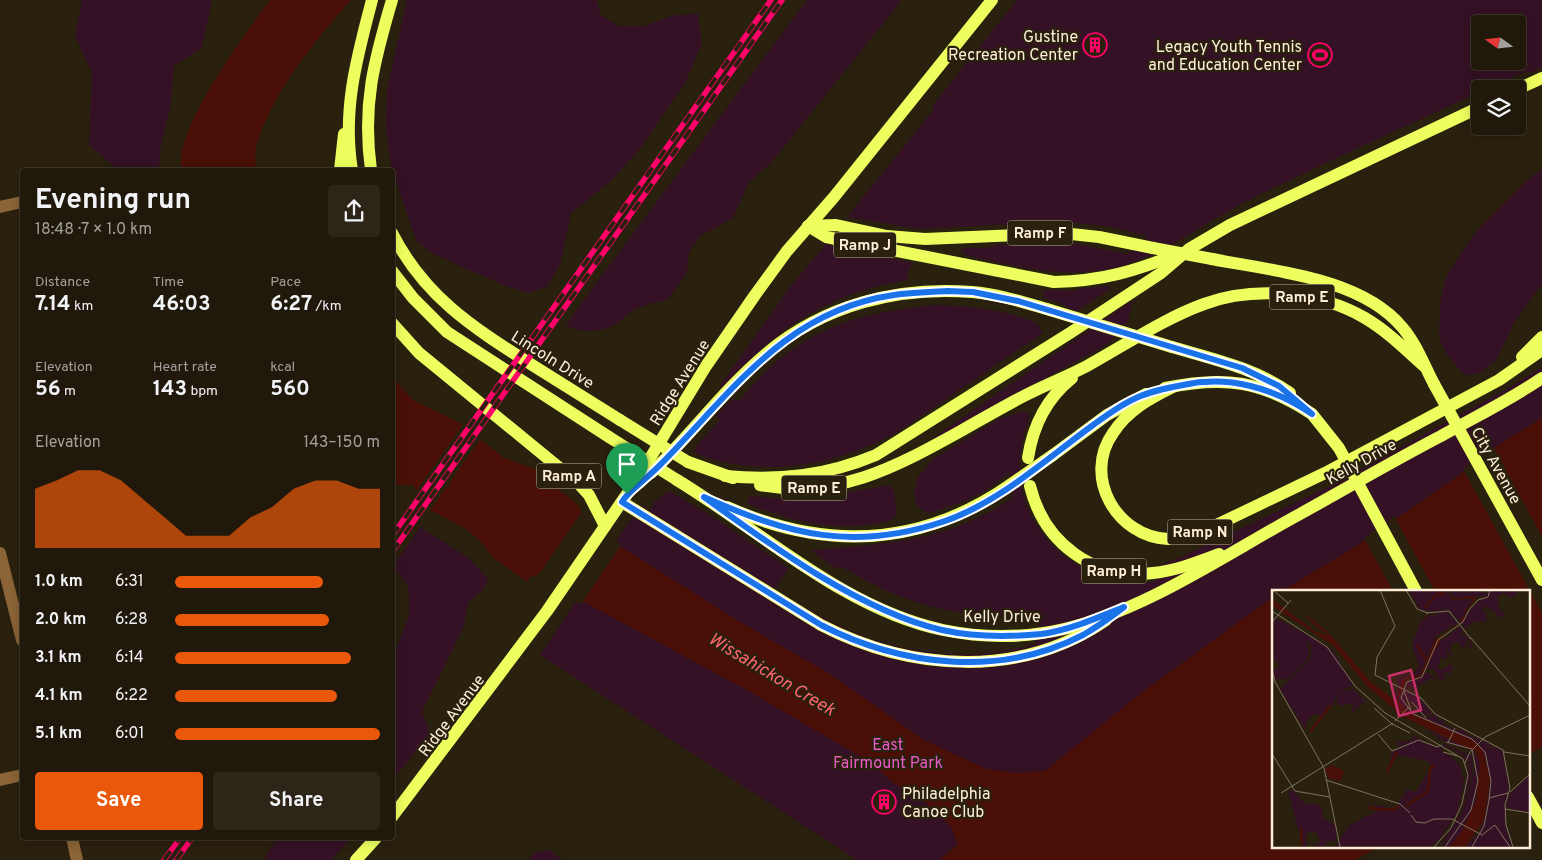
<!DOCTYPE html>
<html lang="en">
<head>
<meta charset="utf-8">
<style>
	:root { --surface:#20180a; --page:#2d2518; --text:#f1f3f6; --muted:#a2a09c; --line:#3d372b; --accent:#ea580c }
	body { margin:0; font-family:Overpass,sans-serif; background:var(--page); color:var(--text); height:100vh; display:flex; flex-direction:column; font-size:19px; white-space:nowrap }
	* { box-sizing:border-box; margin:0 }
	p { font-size:16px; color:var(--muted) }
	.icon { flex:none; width:28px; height:28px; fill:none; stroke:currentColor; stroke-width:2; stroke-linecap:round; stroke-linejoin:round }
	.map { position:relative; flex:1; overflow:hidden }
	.side { position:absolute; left:20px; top:168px; width:375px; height:672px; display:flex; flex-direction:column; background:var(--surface); border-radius:5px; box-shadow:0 2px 12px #0003,0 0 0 1px var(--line) }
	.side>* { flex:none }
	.needle { width:32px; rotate:285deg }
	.controls { position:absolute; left:1471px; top:15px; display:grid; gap:10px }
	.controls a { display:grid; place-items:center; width:55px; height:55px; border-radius:5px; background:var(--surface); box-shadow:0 2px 12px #0003,0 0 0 1px var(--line); font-size:25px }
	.pin { position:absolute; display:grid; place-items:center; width:42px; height:42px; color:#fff; margin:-51px -21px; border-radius:50% 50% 50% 0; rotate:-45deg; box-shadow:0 0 5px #0007 }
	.pin .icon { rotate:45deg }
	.round { display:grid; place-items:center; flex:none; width:52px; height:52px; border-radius:5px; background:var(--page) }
	.head { display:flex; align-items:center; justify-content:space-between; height:85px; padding:0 15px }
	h1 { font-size:28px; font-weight:700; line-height:38px }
	.metrics { display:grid; grid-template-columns:repeat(3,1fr); gap:8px; height:85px; padding:5px 15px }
	.metrics div { display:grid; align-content:center }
	.metrics b { font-size:21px; font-weight:700 }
	.metrics small { font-size:14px; font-weight:400 }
	.metrics p { font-size:14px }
	.chart { height:140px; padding:10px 15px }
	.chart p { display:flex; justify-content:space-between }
	.chart svg { width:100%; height:90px; margin-top:5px; fill:var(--accent); opacity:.7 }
	.cta { display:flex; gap:10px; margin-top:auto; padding:10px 15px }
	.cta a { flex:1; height:58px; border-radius:5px; background:var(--accent); color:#fff; font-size:20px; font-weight:700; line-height:58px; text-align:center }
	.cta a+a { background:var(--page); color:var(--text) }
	ul { padding:0 15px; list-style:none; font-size:16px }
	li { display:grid; grid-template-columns:80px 60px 1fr; align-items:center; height:38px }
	li i { height:12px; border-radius:6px; background:var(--accent) }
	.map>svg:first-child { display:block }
	.green { fill:#341124; fill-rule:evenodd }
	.water { fill:#4a1007; fill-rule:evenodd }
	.pier { fill:#2a200e }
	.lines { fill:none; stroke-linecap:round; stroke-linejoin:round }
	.minor { stroke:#8b6437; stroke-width:12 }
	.major { stroke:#ecff5e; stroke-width:12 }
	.rail-casing { stroke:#ff036a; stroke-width:5.5 }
	.rail { stroke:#2a200e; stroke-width:4; stroke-dasharray:11; stroke-linecap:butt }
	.major-bridge { stroke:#ecff5e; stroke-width:12 }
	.route-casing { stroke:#fff; stroke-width:10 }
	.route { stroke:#1a73e8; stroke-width:6 }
	.labels { text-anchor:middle; stroke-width:4.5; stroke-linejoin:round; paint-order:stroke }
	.shield { fill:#2a200e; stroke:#bfb19b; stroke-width:1 }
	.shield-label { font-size:15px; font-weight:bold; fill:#ffefd7 }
	.poi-label { font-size:16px; fill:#ffefd7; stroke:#2a200e; text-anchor:end }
	.street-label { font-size:16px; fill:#ffefd7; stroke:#2a200e }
	.park-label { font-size:16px; fill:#e85ac5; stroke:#2a200e }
	.water-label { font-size:18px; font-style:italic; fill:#ff656c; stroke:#2a200e }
	.inset-river { fill:none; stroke:#4a1007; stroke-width:2.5 }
	.inset-road { fill:none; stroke:#7f735e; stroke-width:1 }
	.view { fill:#c82e67; fill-opacity:0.15; stroke:#c82e67; stroke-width:2.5 }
	.inset-edge { fill:none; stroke:#ffefd7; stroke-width:2.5 }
</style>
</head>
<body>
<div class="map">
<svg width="1542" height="860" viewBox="0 0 1542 860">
	<rect width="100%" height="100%" fill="#2a200e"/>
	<g class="green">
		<polygon points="82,0 212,0 202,48 174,66 171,103 160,150 159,170 115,170 111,164 89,145 92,73 75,36"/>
		<polygon points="407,0 596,0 601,15 619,26 644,26 675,15 698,14 702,43 685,83 639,150 610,182 571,213 561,262 548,286 529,293 506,286 433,254 416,240 391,167 386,128 387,89"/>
		<path d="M807,0H902L771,163L749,182L733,218L700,236L689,252L687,272L668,300C657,302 645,304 634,310C627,314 622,321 615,325C602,332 578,334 566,325L593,287Z"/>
		<path d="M1017,0H1542V67L1532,72L1521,73L1486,89H1480V92C1404,127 1328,161 1253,198C1202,223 1154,265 1096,271C1052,277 1008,264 965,255L961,251L964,248H985L998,245L1065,242L1128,254L1146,239L1147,236L1110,227L1078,223L1050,222L919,229L847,217L934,109L932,106ZM1480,24H1518V61H1480Z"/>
		<polygon points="1542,169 1542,284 1514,323 1496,360 1481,372 1470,375 1463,374 1445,352 1439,338 1440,303 1445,282 1449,271 1477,230 1526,181"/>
		<path d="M826,244L912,263L908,271V277L906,280C849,291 805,310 762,349C751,358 732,384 721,388L719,387L793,283Z"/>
		<polygon points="1108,286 1112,288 1074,313 1061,303 1043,297 1044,290 1076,291 1077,289"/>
		<polygon points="1133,300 1128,321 1109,343 935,439 934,437"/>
		<path d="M934,305C969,306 1004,309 1037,323L1043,333L902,429C841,466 763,480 694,453L697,445L720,420L716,415L732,399L740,400C793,333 850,313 934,305Z"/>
		<path d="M1542,367V418L1500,444L1454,479L1355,547L1282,591H1273V597L1140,694L939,860H857L540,655L628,523L643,506L650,511L654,502L669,491L707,513L788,568L777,587L772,588C796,601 818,616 842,627C904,655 972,663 1036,644L1039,618L1053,615C972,622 911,609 842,567L835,568L810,550C882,545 951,541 1012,498L1009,473L985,491L965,501L929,513L920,509L916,504L914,495L917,478L932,460L999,419L1023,411L1030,414V417C993,507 1062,589 1155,582L1160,565L1181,557L1332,485L1512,386Z"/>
		<path d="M888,485C894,488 895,495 895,501C896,507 898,515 893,519C889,522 879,523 874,524C830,531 787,520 747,503L750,496C806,503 835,495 888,485Z"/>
		<polygon points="420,527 469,558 488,579 484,589 469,602 463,628 422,712 429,729 427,738 393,779 393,657 409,616 409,596 408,586 393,566"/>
		<polygon points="277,838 351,838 331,860 264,860"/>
		<polygon points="545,850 551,851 562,860 528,860 534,853"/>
	</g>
	<g class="water">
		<path d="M270,0H351C314,42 272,92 256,147C254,154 256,163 256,170H182C171,133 247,31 270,0Z"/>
		<path d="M392,377L413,400L460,423L504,458L534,469L580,507L581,513L613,542L740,622L828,673L924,740L986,769L1015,773L1045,771L1140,694L1273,597V846H1380L1355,860H939L958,845L951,826L926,803L891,781L873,764L747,690L586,603L526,581L493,558L482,543L465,528L428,509L421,501L413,485H393ZM433,469L451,482L449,487H446L428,474Z"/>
		<polygon points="1542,418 1542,545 1515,563 1519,570 1542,555 1542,747 1528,755 1528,591 1282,591 1355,547 1454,479 1500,444"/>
	</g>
	<g class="pier">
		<polygon points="464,423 481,438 428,513 419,503 414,494"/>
		<polygon points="1493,446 1542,537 1542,548 1518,564 1520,566 1542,552 1542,613 1463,469"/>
		<polygon points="581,513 621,545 581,604 540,589 527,582 530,577 539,574"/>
		<polygon points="1394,516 1435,591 1393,591 1364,538"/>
	</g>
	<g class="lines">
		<g class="minor">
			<polyline points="0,207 22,202"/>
			<polyline points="0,553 22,640"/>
			<polyline points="0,780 22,775"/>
			<polyline points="72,838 77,860"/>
		</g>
		<g class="major">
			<polyline points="1518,89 1542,78"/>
			<polyline points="340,170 344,134"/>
			<path d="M352,170C342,110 357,57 372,0"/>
			<path d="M371,170C362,105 374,61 392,0"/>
			<path d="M808,226L826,237L1054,282C1102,281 1136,271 1180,253"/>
			<polyline points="808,226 836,225 887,236 925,239 1062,233 1099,237 1153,248"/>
			<path d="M392,233C424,296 471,326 529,363C559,382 590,401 620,420"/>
			<path d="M1212,259C1272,271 1360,277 1402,327C1416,343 1424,365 1434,384"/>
			<polyline points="392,271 413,298 447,332 609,437"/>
			<polyline points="392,323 419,353 579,484 589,495 605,526"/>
			<path d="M1172,347C1213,359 1255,368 1290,393"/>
			<polyline points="1522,357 1542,337"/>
			<path d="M1173,387C1149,399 1128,410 1113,433C1082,477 1117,537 1168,539C1182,540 1194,535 1206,530L1325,473L1499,380L1542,350"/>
			<path d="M1165,388C1223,376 1261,380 1312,414"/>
			<polyline points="1053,455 1107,415 1146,394"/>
			<path d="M1028,458C1033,425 1047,398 1072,378"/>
			<polyline points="688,462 733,478"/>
			<path d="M651,473C691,435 724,389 767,353C824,305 898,286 972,292C999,294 1025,303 1050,310"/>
			<path d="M725,476C779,481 826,476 876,455L1070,333L1161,273L1189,249L1230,225L1480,107"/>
			<path d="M677,480C761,531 844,609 943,630C982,638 1025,638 1064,629C1146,610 1226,554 1300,514C1347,488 1393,461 1441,436C1475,417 1510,400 1542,378"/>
			<path d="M760,485C837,499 894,468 959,432C980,420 1001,408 1022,397C1043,386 1066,377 1087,366C1125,345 1163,319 1204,304C1253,286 1319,291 1365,318C1387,331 1405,349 1424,366"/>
			<path d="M1030,486C1044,543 1093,580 1153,573C1175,571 1198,562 1219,554"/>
			<path d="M622,502L821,625C910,671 1020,679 1106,620"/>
			<path d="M727,507C826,551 921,547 1010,485"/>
			<polyline points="1528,797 1542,823"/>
			<polyline points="392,817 547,611 638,478 706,366 755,295 787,251 834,197 992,0"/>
			<polyline points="356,860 376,838"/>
		</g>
		<g class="rail-casing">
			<g id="rail">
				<polyline points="392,536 771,0"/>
				<polyline points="392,552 782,0"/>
				<polyline points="164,860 180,838"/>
				<polyline points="176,860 192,838"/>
			</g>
		</g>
		<use href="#rail" class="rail"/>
		<g class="major-bridge">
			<polyline points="1153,248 1212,259"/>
			<polyline points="1050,310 1172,347"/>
			<polyline points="1434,384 1542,580"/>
			<polyline points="1312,414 1339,448 1416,591"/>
			<polyline points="620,420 688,462"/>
			<polyline points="609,437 677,480"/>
			<polyline points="1010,485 1053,455"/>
		</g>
	</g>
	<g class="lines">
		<g class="route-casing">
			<path id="route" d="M947,291L973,292L1018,301L1242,368L1279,386L1312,414C1274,388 1229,375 1183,385C1167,388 1151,391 1136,398C1118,406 1101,419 1085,431C1042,463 997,503 945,521C854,552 789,535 704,497C770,545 862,612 942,630C974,637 1009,637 1041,634C1070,630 1097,618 1124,607C1111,617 1097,627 1083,635C1000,678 901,666 821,625L622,502C628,492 638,486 646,478C659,467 670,455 681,443C744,376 796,309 894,295C911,292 930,292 947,291Z"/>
		</g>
		<use href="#route" class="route"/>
	</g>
	<defs>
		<g id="building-ring" transform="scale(1.25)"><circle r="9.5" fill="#2a200e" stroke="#ff036a" stroke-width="1.5"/><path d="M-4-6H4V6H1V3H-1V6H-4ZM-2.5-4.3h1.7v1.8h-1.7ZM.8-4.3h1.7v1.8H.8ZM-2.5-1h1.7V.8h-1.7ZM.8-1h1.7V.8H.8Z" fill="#ff036a"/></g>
		<g id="stadium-ring" transform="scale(1.25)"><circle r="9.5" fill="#2a200e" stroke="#ff036a" stroke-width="1.5"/><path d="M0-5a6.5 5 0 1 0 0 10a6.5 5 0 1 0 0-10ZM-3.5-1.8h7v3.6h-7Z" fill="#ff036a"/></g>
	</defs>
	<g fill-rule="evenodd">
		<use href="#building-ring" x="1095" y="45"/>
		<use href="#stadium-ring" x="1320" y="55"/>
		<use href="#building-ring" x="884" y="802"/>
	</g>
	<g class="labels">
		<g class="shield">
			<rect x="1007.5" y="220.5" width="65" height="25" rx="4"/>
			<rect x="834" y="232.5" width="62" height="25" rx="4"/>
			<rect x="1269.5" y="284.5" width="65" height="25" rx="4"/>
			<rect x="536.5" y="463.5" width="65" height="25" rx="4"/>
			<rect x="781.5" y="475.5" width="65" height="25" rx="4"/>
			<rect x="1167.5" y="519.5" width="65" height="25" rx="4"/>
			<rect x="1081.5" y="558.5" width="65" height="25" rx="4"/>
		</g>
		<g class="shield-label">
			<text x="1040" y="238">Ramp F</text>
			<text x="865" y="250">Ramp J</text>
			<text x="1302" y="302">Ramp E</text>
			<text x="569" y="481">Ramp A</text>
			<text x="814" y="493">Ramp E</text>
			<text x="1200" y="537">Ramp N</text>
			<text x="1114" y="576">Ramp H</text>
		</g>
		<g class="poi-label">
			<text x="1078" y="42">Gustine<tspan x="1078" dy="18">Recreation Center</tspan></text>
			<text x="1302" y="52">Legacy Youth Tennis<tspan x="1302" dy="18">and Education Center</tspan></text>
			<text x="902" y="799" text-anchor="start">Philadelphia<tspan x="902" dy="18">Canoe Club</tspan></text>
		</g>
		<g class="street-label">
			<text transform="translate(553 359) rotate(32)" y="6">Lincoln Drive</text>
			<text transform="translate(679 382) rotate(-58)" y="6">Ridge Avenue</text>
			<text transform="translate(1361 461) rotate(-29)" y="6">Kelly Drive</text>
			<text transform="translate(1497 465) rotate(61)" y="6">City Avenue</text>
			<text x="1002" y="622">Kelly Drive</text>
			<text transform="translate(451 715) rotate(-53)" y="6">Ridge Avenue</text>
		</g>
		<g class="park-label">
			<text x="888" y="750">East<tspan x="888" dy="18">Fairmount Park</tspan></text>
		</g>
		<g class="water-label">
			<text transform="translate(772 674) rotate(31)" y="6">Wissahickon Creek</text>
		</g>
	</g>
	<g transform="translate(1272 590)">
		<rect width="258" height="258" fill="#2a200e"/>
		<path d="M175,0L181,10L201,9L190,30L187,31L176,19H168L179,23L148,20L137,1ZM176,0H207L216,5L184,9ZM219,0H245V4L240,8L232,3L225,7L228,13L225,16L233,25L229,28L214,16L210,20L216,26L213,29L216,32L203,31L193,39L190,34L197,21ZM174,21L186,33L165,45L147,86H134L130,89L128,95H126V88L142,83L147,76L140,55L149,31L157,25L164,23L160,25L163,27L164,24ZM4,28L60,59L81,95L71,100L69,103L81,98L93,111L79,124L82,112L68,117L64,109L68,104L63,108L61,117L57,114L49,126L42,124L36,130L33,140L8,99L35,72L39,65V57L35,50L37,65L34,71L16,89L10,90L9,87L3,91L1,81L8,76L0,67V33ZM188,36L191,40L188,43L196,47L201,56L197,59L198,53L189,46L195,53L191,59L187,52L180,53L178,60L181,67L173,59L175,65L173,70L169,67L165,79H172L178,74L181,77L178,84L171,82L173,89L168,90L162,79H154L164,55ZM156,82L168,92L159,88L142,99L135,96V93ZM107,99L122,109L126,99L130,100L128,107L129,111L131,103L134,107L132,101L138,103V111L139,104L147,107L160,124L153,125L139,111L133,110L132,114L140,123L153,127L165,125L166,132L171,128V134L187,141L189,138L196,145L221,155L213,159L227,157L230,160L237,198L233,215V235L240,257H193L207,242L213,227L218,190L208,156L144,126ZM153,139L199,158L208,170V196L203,215L190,241L177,257H169L190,224L204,174L199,160L173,152ZM140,145L165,158L172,154L200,166L201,177L190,219L187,228L175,248L164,257L176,244L189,221L198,167L194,175V168L193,171L189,167L194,166L172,156L168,159L187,173L192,192L185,223L167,249L158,257H62L77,235L109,219L98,214L96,219L95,213L123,219L135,199L144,202L159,176L155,171L126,165L114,186L120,162L138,152L126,157L124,153L142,149ZM257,185V222L234,218L237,205ZM21,200L33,214H44L51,218L50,228L63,235L65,245L62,252L56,251L51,257H40L47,253V249L44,242H37L34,246L35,257H31L16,202Z" fill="#341124"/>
		<path d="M175,0L180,9L200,6L204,9L193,22L192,31L171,45L150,86L142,90L137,88L134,90L126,111L139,123L202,151L210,159L218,190L212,230L193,257H177L190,241L204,211L208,175L204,162L132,127L95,96L62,56L0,16V9L44,42L58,46L45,37L34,26L12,13L0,1L12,13L37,27L55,41L100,93L124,111L130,90L136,86H148L163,50L188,33L193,20L201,11L200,8L181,10ZM59,175L72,181L69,191L56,188L53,179Z" fill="#4a1007"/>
		<path class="inset-river" d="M153,17L165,4H174M145,56L154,69M38,142L59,115M115,182L125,162M134,216L156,201L158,179L162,175M97,218L121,220L127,216M29,238L30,255"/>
		<path class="inset-road" d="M1,0L16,13M108,0L123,36L105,67L103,85L149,108L163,124L231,160L238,198L233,215L234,235L241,257M134,0L145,19L156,23M0,21L55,57L83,96L113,123L191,169L196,185L190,214L179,238L162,257M154,23L177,21L199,49M0,32L19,10M198,47L258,116M0,79L3,92L52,178L68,257M132,101L139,120M140,112L154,128M102,118L120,134L138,143M123,131L137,117M106,144L120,161L147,150L165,157L170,155M176,153L183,138M171,162L186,166M232,162L258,166M0,164L23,201L58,207M193,173L198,162L213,147L258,125M54,190L128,214L138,223M238,202L258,184M9,203L121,133M217,208L236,203M233,219L258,223M139,225L144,232L153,233L162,229H180L210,245L223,235L238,257M173,257L199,220L206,191L200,159L174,152M200,257L212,236L217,210L219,191L213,162L200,149L141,124L129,108L135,92L150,87L166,50L191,32L197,20L206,10L216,7L218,0"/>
		<path class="view" d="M139,80L149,120L127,126L117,86Z"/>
		<rect width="258" height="258" class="inset-edge"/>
	</g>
</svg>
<div class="controls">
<a><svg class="needle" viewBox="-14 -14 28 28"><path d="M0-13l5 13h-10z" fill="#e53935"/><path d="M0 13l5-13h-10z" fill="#a2a09c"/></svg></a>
<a><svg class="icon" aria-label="layers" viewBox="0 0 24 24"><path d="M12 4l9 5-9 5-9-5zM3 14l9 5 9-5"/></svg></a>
</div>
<div class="pin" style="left:627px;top:494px;background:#1e9e55"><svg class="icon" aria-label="arrive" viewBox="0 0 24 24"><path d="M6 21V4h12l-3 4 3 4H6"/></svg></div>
<section class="side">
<div class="head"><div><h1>Evening run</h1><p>18:48 · 7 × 1.0 km</p></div><a class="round"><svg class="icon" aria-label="share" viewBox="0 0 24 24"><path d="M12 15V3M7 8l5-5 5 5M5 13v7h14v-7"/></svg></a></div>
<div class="metrics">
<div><p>Distance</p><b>7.14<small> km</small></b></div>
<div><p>Time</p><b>46:03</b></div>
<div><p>Pace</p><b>6:27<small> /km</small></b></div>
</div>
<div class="metrics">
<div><p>Elevation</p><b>56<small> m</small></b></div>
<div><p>Heart rate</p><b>143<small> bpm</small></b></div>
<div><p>kcal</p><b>560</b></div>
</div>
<div class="chart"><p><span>Elevation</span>143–150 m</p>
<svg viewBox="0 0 160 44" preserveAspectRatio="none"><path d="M0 44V15L10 11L20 6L30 6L40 11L50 20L60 29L70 38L80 38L90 38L100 29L110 24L120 15L130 11L140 11L150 15L160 15V44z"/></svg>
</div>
<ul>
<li><b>1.0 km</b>6:31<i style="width:72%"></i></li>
<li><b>2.0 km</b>6:28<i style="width:75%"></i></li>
<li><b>3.1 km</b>6:14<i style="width:86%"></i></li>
<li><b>4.1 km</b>6:22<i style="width:79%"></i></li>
<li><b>5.1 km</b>6:01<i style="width:100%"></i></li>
</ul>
<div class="cta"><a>Save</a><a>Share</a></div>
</section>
</div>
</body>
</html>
